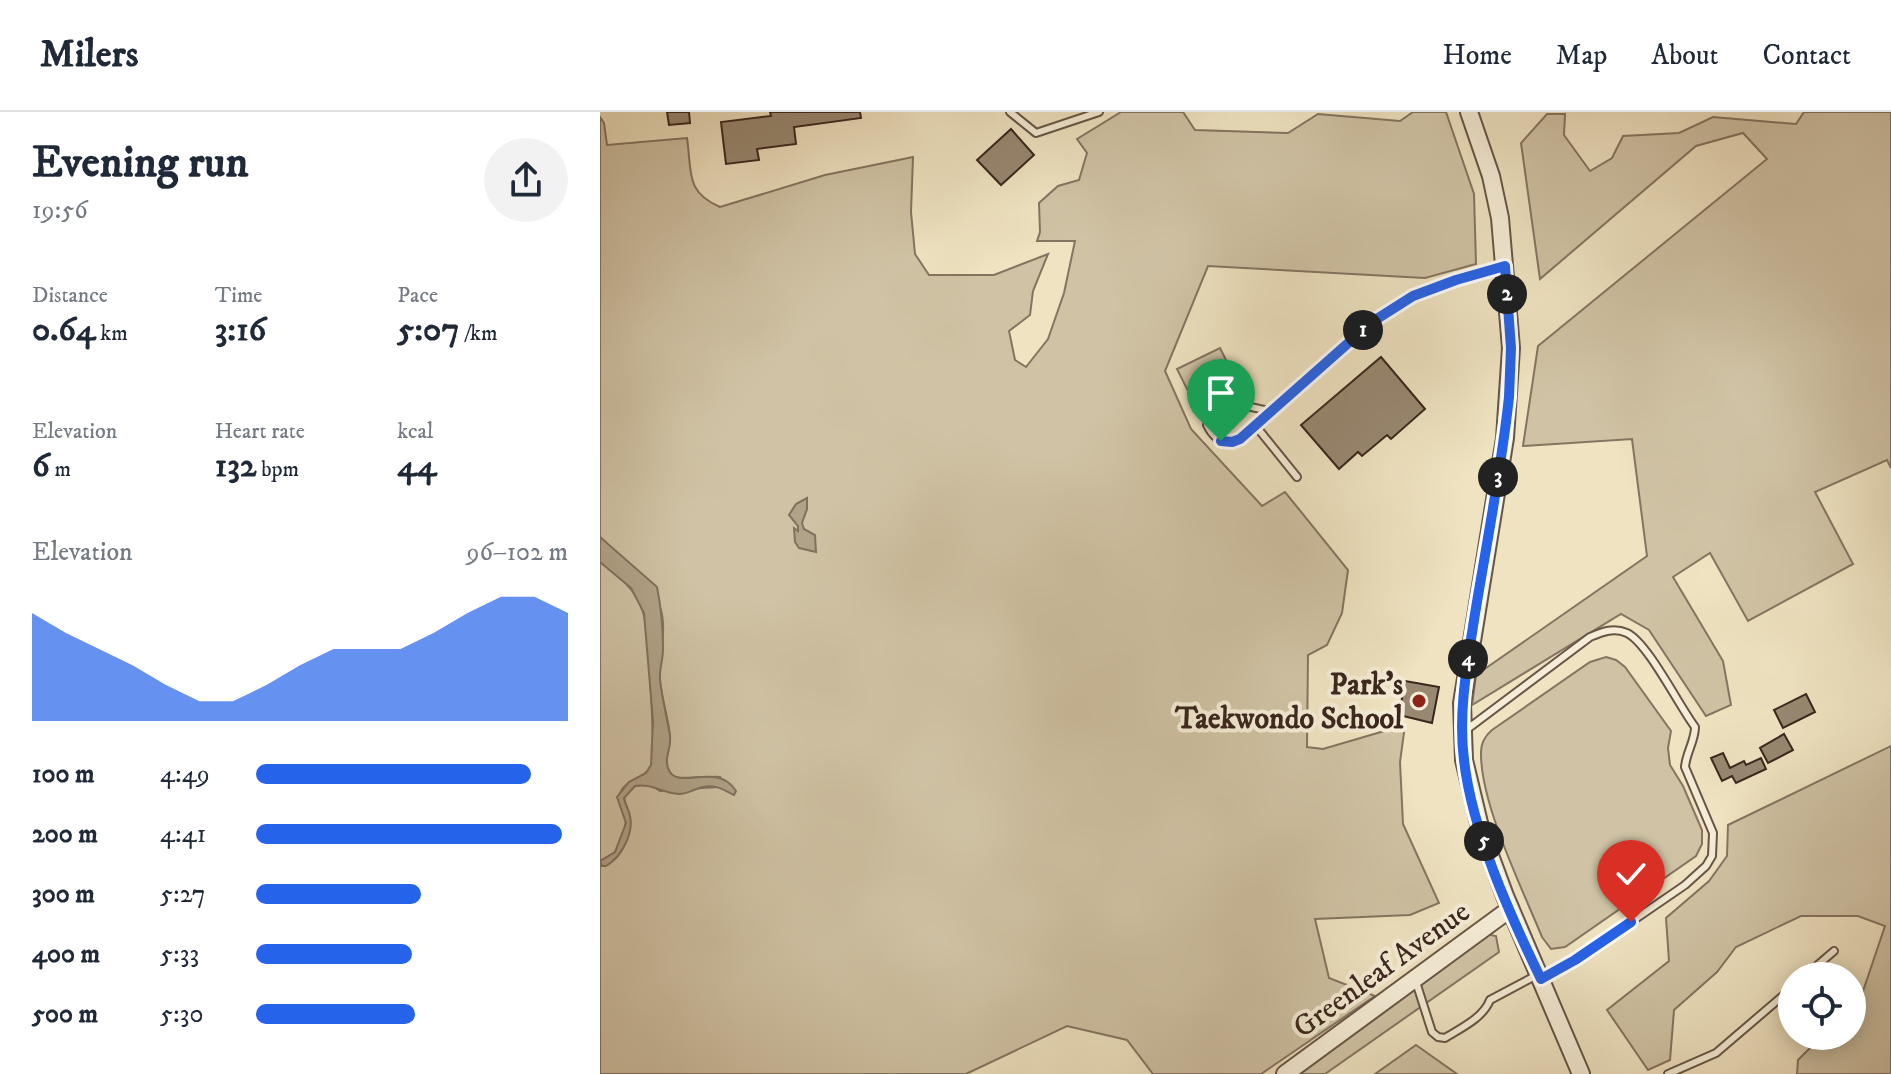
<!DOCTYPE html>
<html lang="en">
<head>
<meta charset="utf-8">
<style>
	:root { --surface:#fff; --page:#f2f2f3; --text:#1f2937; --muted:#747a83; --line:#e0e1e3; --accent:#2563eb }
	body { margin:0; font-family:"IM FELL DW Pica",serif; background:var(--page); color:var(--text); height:100vh; display:flex; flex-direction:column; font-size:30px; white-space:nowrap }
	* { box-sizing:border-box; margin:0 }
	p { font-size:26px; color:var(--muted) }
	.icon { flex:none; width:44px; height:44px; fill:none; stroke:currentColor; stroke-width:2; stroke-linecap:round; stroke-linejoin:round }
	.map { position:relative; flex:1; overflow:hidden }
	.side { display:flex; flex-direction:column; background:var(--surface); width:600px }
	.side>* { flex:none }
	.tools { position:absolute; left:1178px; top:850px; display:grid; gap:16px }
	.tools a { display:grid; place-items:center; width:88px; height:88px; border-radius:50%; background:var(--surface); box-shadow:0 4px 20px #0003; font-size:40px }
	.pin { position:absolute; display:grid; place-items:center; width:68px; height:68px; color:#fff; margin:-82px -34px; border-radius:50% 50% 50% 0; rotate:-45deg; box-shadow:0 0 8px #0007 }
	.pin .icon { rotate:45deg }
	.km { position:absolute; width:40px; height:40px; margin:-20px; border-radius:50%; background:#222; color:#fff; font-size:22px; line-height:40px; text-align:center }
	.round { display:grid; place-items:center; flex:none; width:84px; height:84px; border-radius:42px; background:var(--page) }
	.head { display:flex; align-items:center; justify-content:space-between; height:136px; padding:0 32px }
	h1 { font-size:44px; font-weight:800; line-height:60px }
	.stats { display:grid; grid-template-columns:repeat(3,1fr); gap:12px; height:136px; padding:8px 32px }
	.stats div { display:grid; align-content:center }
	.stats b { font-size:34px; font-weight:800 }
	.stats small { font-size:22px; font-weight:400 }
	.stats p { font-size:22px }
	.chart { height:224px; padding:16px 32px }
	.chart p { display:flex; justify-content:space-between }
	.chart svg { width:100%; height:144px; margin-top:8px; fill:var(--accent); opacity:.7 }
	ul { padding:0 32px; list-style:none; font-size:26px }
	li { display:grid; grid-template-columns:128px 96px 1fr; align-items:center; height:60px }
	li i { height:20px; border-radius:10px; background:var(--accent) }
	header { display:flex; align-items:center; gap:48px; box-sizing:border-box; height:112px; padding:0 40px; background:var(--surface); border-bottom:2px solid var(--line) }
	header strong { font-size:38px }
	nav { display:flex; gap:44px; margin-inline-start:auto; font-size:28px }
	main { display:flex; flex:1; min-height:0 }
	.map>svg:first-child { display:block }
	.green { fill:#d0c3a5; stroke:#857461; stroke-width:2 }
	.water { fill:#b1a389; stroke:#81715e; stroke-width:2 }
	.building { fill:#988872; stroke:#3a261d; stroke-width:2 }
	.lines { fill:none; stroke-linecap:round; stroke-linejoin:round }
	.service-casing { stroke:#675546; stroke-width:10 }
	.tertiary-casing { stroke:#675546; stroke-width:20 }
	.service { stroke:#f5edd7; stroke-width:6 }
	.tertiary { stroke:#f5edd7; stroke-width:16 }
	.route-casing { stroke:#fff; stroke-width:16 }
	.route { stroke:#2563eb; stroke-width:10 }
	.poi-dot { fill:#8f2418; stroke:#f5edd7; stroke-width:3 }
	.labels { text-anchor:middle; stroke-width:8; stroke-linejoin:round; paint-order:stroke }
	.poi-label { font-size:30px; font-weight:bold; fill:#3a261d; stroke:#f5edd7; text-anchor:end }
	.street-label { font-size:30px; fill:#3a261d; stroke:#f5edd7 }
</style>
</head>
<body>
<header>
<strong>Milers</strong>
<nav><a>Home</a><a>Map</a><a>About</a><a>Contact</a></nav>
</header>
<main>
<section class="side">
<div class="head"><div><h1>Evening run</h1><p>19:56</p></div><a class="round"><svg class="icon" aria-label="share" viewBox="0 0 24 24"><path d="M12 15V3M7 8l5-5 5 5M5 13v7h14v-7"/></svg></a></div>
<div class="stats">
<div><p>Distance</p><b>0.64<small> km</small></b></div>
<div><p>Time</p><b>3:16</b></div>
<div><p>Pace</p><b>5:07<small> /km</small></b></div>
</div>
<div class="stats">
<div><p>Elevation</p><b>6<small> m</small></b></div>
<div><p>Heart rate</p><b>132<small> bpm</small></b></div>
<div><p>kcal</p><b>44</b></div>
</div>
<div class="chart"><p><span>Elevation</span>96–102 m</p>
<svg viewBox="0 0 160 44" preserveAspectRatio="none"><path d="M0 44V11L10 17L20 22L30 27L40 33L50 38L60 38L70 33L80 27L90 22L100 22L110 22L120 17L130 11L140 6L150 6L160 11V44z"/></svg>
</div>
<ul>
<li><b>100 m</b>4:49<i style="width:88%"></i></li>
<li><b>200 m</b>4:41<i style="width:98%"></i></li>
<li><b>300 m</b>5:27<i style="width:53%"></i></li>
<li><b>400 m</b>5:33<i style="width:50%"></i></li>
<li><b>500 m</b>5:30<i style="width:51%"></i></li>
</ul>
</section>
<div class="map">
<svg width="1291" height="962" viewBox="0 0 1291 962">
	<rect width="100%" height="100%" fill="#efe3c1"/>
	<filter id="stains"><feTurbulence type="fractalNoise" baseFrequency=".0025" numOctaves="4"/><feColorMatrix values="0 0 0 0 .2 0 0 0 0 .09 0 0 0 0 .02 0 0 0 .5 -.17"/></filter>
	<radialGradient id="worn" r=".72"><stop offset=".6" stop-color="#630" stop-opacity="0"/><stop offset="1" stop-color="#630" stop-opacity=".3"/></radialGradient>
	<g class="green">
		<path d="M521,0H583L595,18L688,21L718,2L800,9L813,0H846L874,82L876,152L825,166L608,154L565,259L591,317L662,394L685,380L748,458L742,501L727,533L708,543L707,635L723,637L805,613L800,650L803,712L839,791L810,803L715,807L729,866L775,884L661,962H553L527,928L467,914L366,962H0V750L2,754C24,748 31,722 28,701C27,694 24,690 24,683L35,674L41,673L50,672L60,679L117,675L120,665C110,664 77,668 72,664C61,654 69,640 70,629C71,614 61,586 60,568C58,545 68,518 60,495C56,481 12,437 0,425V5L4,11L7,33L87,26C92,60 85,80 120,95L225,63L313,45L311,100L315,142L329,163H394L448,142L433,179L430,203L409,219L415,248L426,255L448,227L464,181L475,129H437L440,120L439,91L458,74L479,68L487,41L477,27Z"/>
		<polygon points="1204,0 1291,0 1291,356 1287,348 1215,380 1253,452 1148,509 1110,441 1073,465 1123,549 1131,593 1106,604 1049,518 1021,502 872,593 876,563 1047,444 1032,327 923,334 938,234 1167,47 1143,21 1096,34 940,167 921,31 947,2 965,2 964,23 990,59 1012,46 1023,24 1079,21 1113,5 1196,12"/>
		<polygon points="620,236 633,262 590,283 577,257"/>
		<path d="M0,450C19,464 36,477 43,500C48,516 56,641 51,654C45,668 24,667 20,682C17,693 23,696 25,705C28,715 19,738 11,744C8,746 4,747 0,749Z"/>
		<path d="M1006,545L1016,548L1025,555L1071,619L1068,636L1070,653L1083,674L1102,718V732L1096,744L965,835L951,837L942,825C922,776 880,691 881,640C881,631 885,624 892,618L990,550Z"/>
		<polygon points="1291,634 1291,962 1197,962 1198,948 1222,924 1252,924 1252,894 1261,885 1285,814 1258,804 1201,804 1136,835 1117,860 1074,898 1070,948 1048,958 1007,898 1069,849 1066,806 1109,769 1127,744 1128,713"/>
		<polygon points="885,822 896,824 899,840 725,962 696,962"/>
		<polygon points="816,933 857,962 775,962"/>
	</g>
	<g class="water">
		<polygon points="207,386 207,397 202,411 204,417 215,423 216,440 199,436 195,430 194,416 198,419 198,414 189,403 196,392"/>
		<path d="M0,425L57,475C61,495 63,517 63,537C63,548 59,558 60,568C62,587 67,605 70,624C72,636 62,648 70,660C80,677 118,650 136,679L134,683C124,678 115,672 103,675C94,677 88,682 79,682C62,681 51,671 35,674L24,686C25,693 29,697 30,704C34,722 21,745 6,754H2L0,749L15,740L26,711L17,685L29,670L46,661L51,653L53,609L44,501L31,476L0,450Z"/>
	</g>
	<g class="building">
		<polygon points="67,0 89,0 90,11 69,13"/>
		<polygon points="170,0 260,0 261,6 194,15 196,32 157,37 159,48 126,52 121,10 171,4"/>
		<polygon points="411,17 434,43 401,73 377,48"/>
		<polygon points="781,245 825,297 791,327 787,323 762,344 758,340 739,357 701,313"/>
		<polygon points="805,569 839,575 832,611 799,603"/>
		<polygon points="1206,582 1215,600 1183,616 1174,598"/>
		<polygon points="1184,622 1193,638 1168,651 1160,636"/>
		<polygon points="1123,641 1130,656 1144,649 1146,653 1161,646 1166,657 1136,671 1132,664 1122,669 1111,646"/>
	</g>
	<g class="lines">
		<g class="service-casing">
			<g id="service">
				<polyline points="410,0 436,21 499,0"/>
				<path d="M670,299C645,295 617,281 607,313C614,328 624,333 640,327L772,210L813,184L856,168L902,155"/>
				<polyline points="655,313 697,365"/>
				<path d="M866,618L990,525C1002,520 1013,515 1027,521C1048,531 1079,594 1095,615C1095,629 1086,641 1085,655L1113,721L1112,744L1106,754L1085,773L1031,810L941,867"/>
				<polyline points="1205,864 1234,839"/>
				<path d="M816,870L832,920L838,925L845,926C861,916 883,906 890,888L937,863"/>
				<polyline points="1068,962 1116,941 1192,876"/>
			</g>
		</g>
		<g class="tertiary-casing">
			<g id="tertiary">
				<polyline points="869,0 891,64 900,106 911,236 905,326 862,591 864,648 881,719 905,784 981,962"/>
				<polyline points="685,962 910,797"/>
			</g>
		</g>
		<use href="#service" class="service"/>
		<use href="#tertiary" class="tertiary"/>
	</g>
	<g class="lines">
		<g class="route-casing">
			<path id="route" d="M621,329L632,330L640,327L772,210L813,184L856,168L905,154L911,236L909,285C901,360 886,434 874,508C867,554 858,601 864,648C872,719 910,803 941,867L975,848L1031,810"/>
		</g>
		<use href="#route" class="route"/>
	</g>
	<circle class="poi-dot" cx="819" cy="589" r="8"/>
	<g class="labels">
		<g class="poi-label">
			<text x="803" y="582">Park’s<tspan x="803" dy="34">Taekwondo School</tspan></text>
		</g>
		<g class="street-label">
			<text transform="translate(781 857) rotate(-36)" y="10">Greenleaf Avenue</text>
		</g>
	</g>
	<rect width="100%" height="100%" filter="url(#stains)"/>
	<rect width="100%" height="100%" fill="url(#worn)"/>
</svg>
<div class="tools">
<a><svg class="icon" aria-label="locate" viewBox="0 0 24 24"><circle cx="12" cy="12" r="6"/><path d="M12 2v4M12 18v4M2 12h4M18 12h4"/></svg></a>
</div>
<div class="pin" style="left:621px;top:329px;background:#1e9e55"><svg class="icon" aria-label="arrive" viewBox="0 0 24 24"><path d="M6 21V4h12l-3 4 3 4H6"/></svg></div>
<div class="pin" style="left:1031px;top:810px;background:#d93025"><svg class="icon" aria-label="check" viewBox="0 0 24 24"><path d="M5 12l5 5 9-10"/></svg></div>
<b class="km" style="left:763px;top:218px">1</b>
<b class="km" style="left:907px;top:182px">2</b>
<b class="km" style="left:898px;top:365px">3</b>
<b class="km" style="left:868px;top:547px">4</b>
<b class="km" style="left:884px;top:729px">5</b>
</div>
</main>
</body>
</html>
